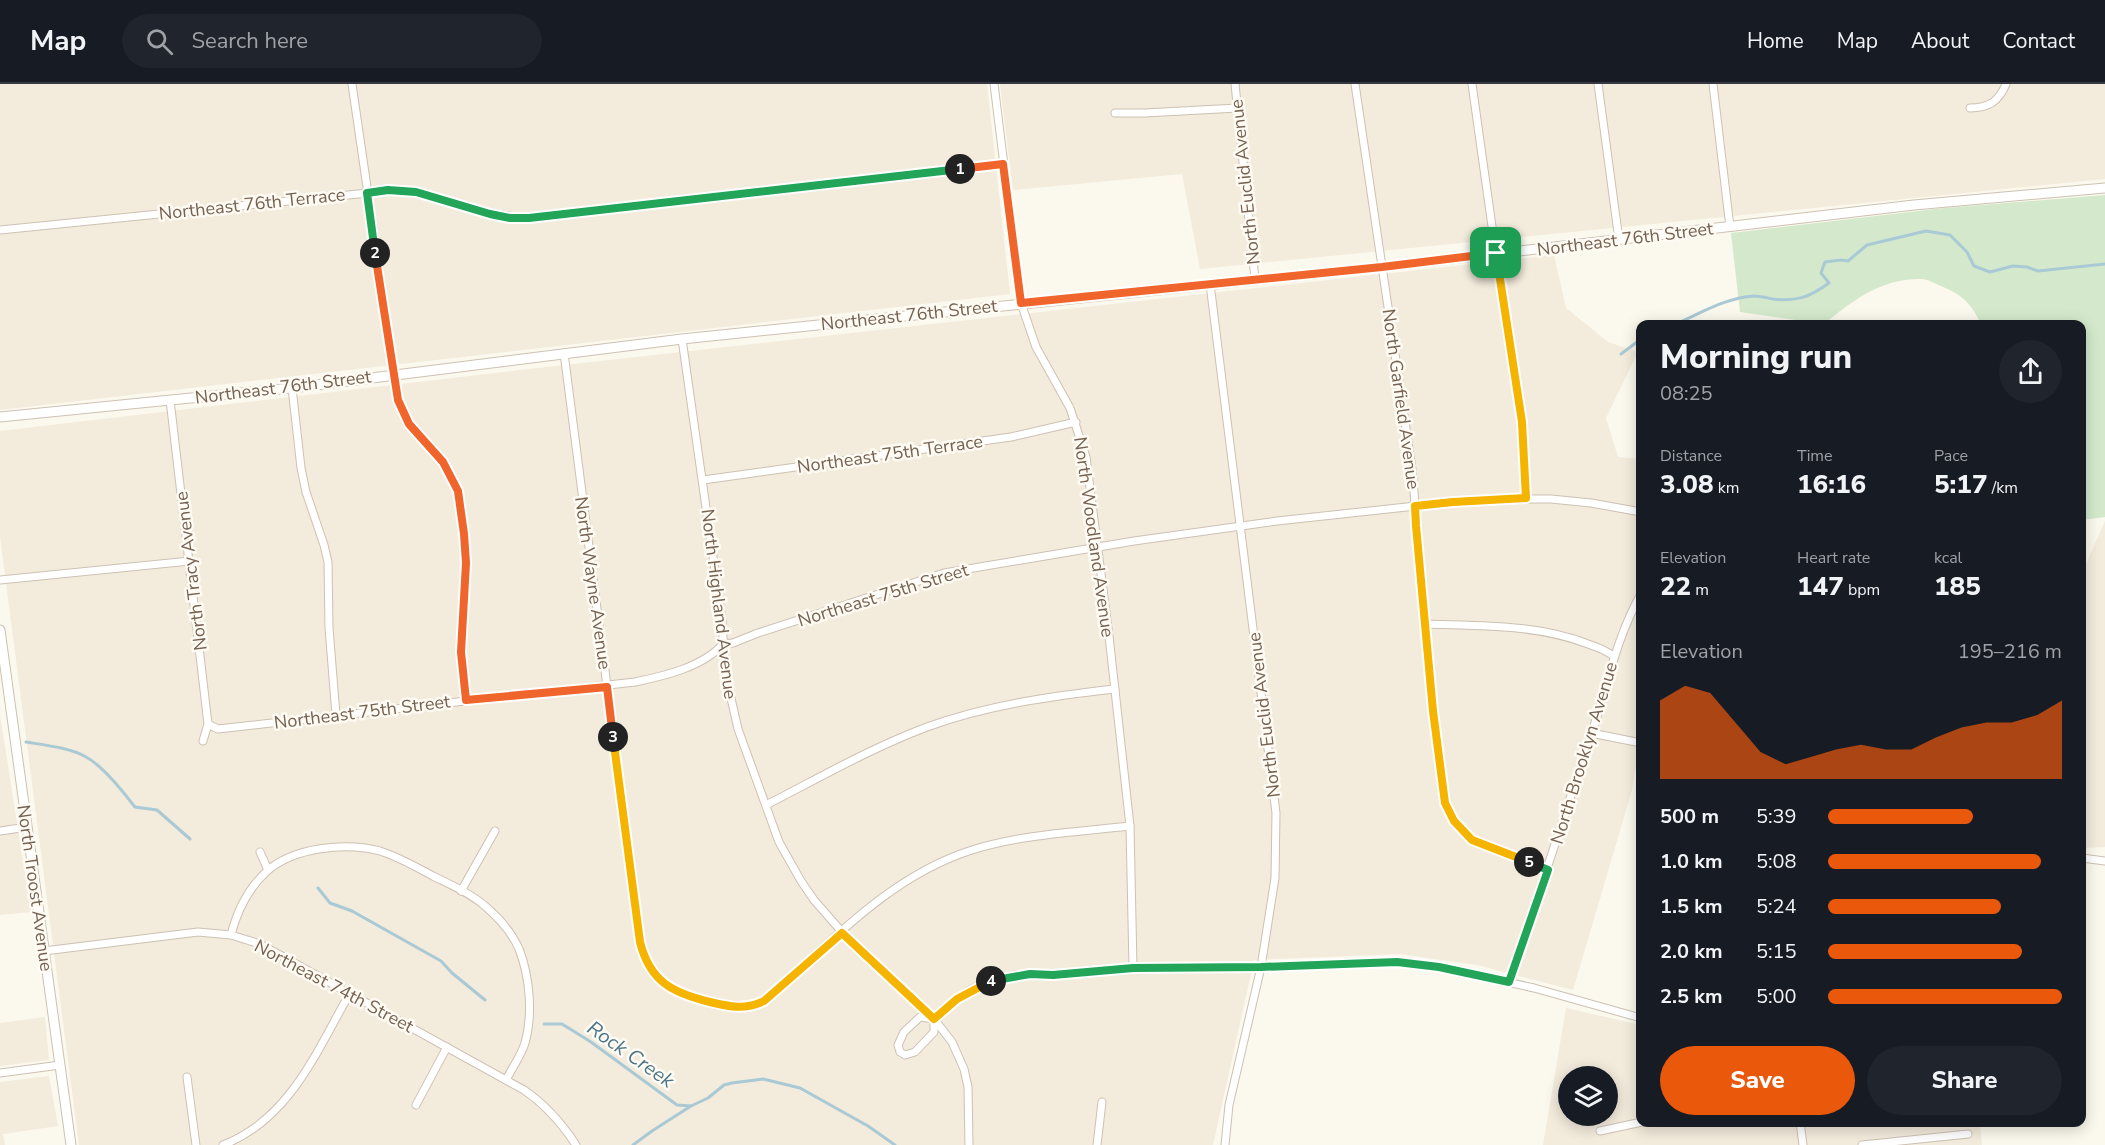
<!DOCTYPE html>
<html lang="en">
<head>
<meta charset="utf-8">
<style>
	:root { --surface:#171b24; --page:#20242c; --text:#f1f3f6; --muted:#9ea1a6; --line:#363941; --accent:#ea580c }
	body { margin:0; font-family:"Nunito Sans",sans-serif; background:var(--page); color:var(--text); height:100vh; display:flex; flex-direction:column; font-size:22px; white-space:nowrap }
	* { box-sizing:border-box; margin:0 }
	p { font-size:20px; color:var(--muted) }
	.icon { flex:none; width:33px; height:33px; fill:none; stroke:currentColor; stroke-width:2; stroke-linecap:round; stroke-linejoin:round }
	.map { position:relative; flex:1; overflow:hidden }
	.sheet { position:absolute; left:1636px; top:236px; width:450px; height:807px; display:flex; flex-direction:column; background:var(--surface); border-radius:12px; box-shadow:0 3px 15px #0003 }
	.sheet>* { flex:none }
	.buttons { position:absolute; left:1558px; top:982px; display:grid; gap:12px }
	.buttons a { display:grid; place-items:center; width:60px; height:60px; border-radius:50%; background:var(--surface); box-shadow:0 3px 15px #0003; font-size:30px }
	.pin { position:absolute; display:grid; place-items:center; width:51px; height:51px; color:#fff; margin:-26px; border-radius:12px; box-shadow:0 3px 9px #0006 }
	.km { position:absolute; width:30px; height:30px; margin:-15px; border-radius:50%; background:#222; color:#fff; font-size:16px; line-height:30px; text-align:center }
	.round { display:grid; place-items:center; flex:none; width:63px; height:63px; border-radius:32px; background:var(--page) }
	.summary { display:flex; align-items:center; justify-content:space-between; height:102px; padding:0 24px }
	h1 { font-size:33px; font-weight:800; line-height:45px }
	.figures { display:grid; grid-template-columns:repeat(3,1fr); gap:9px; height:102px; padding:6px 24px }
	.figures div { display:grid; align-content:center }
	.figures b { font-size:26px; font-weight:800 }
	.figures small { font-size:16px; font-weight:400 }
	.figures p { font-size:16px }
	.chart { height:168px; padding:12px 24px }
	.chart p { display:flex; justify-content:space-between }
	.chart svg { width:100%; height:108px; margin-top:6px; fill:var(--accent); opacity:.7 }
	.action { display:flex; gap:12px; margin-top:auto; padding:12px 24px }
	.action a { flex:1; height:69px; border-radius:36px; background:var(--accent); color:#fff; font-size:24px; font-weight:800; line-height:69px; text-align:center }
	.action a+a { background:var(--page); color:var(--text) }
	ul { padding:0 24px; list-style:none; font-size:20px }
	li { display:grid; grid-template-columns:96px 72px 1fr; align-items:center; height:45px }
	li i { height:15px; border-radius:8px; background:var(--accent) }
	header { display:flex; align-items:center; gap:36px; box-sizing:border-box; height:84px; padding:0 30px; background:var(--surface); border-bottom:2px solid var(--line) }
	header strong { font-size:28px }
	nav { display:flex; gap:33px; margin-inline-start:auto; font-size:21px }
	.search { width:420px; height:54px; background:var(--page); display:flex; align-items:center; gap:15px; box-sizing:border-box; padding:0 21px; border-radius:33px; color:var(--muted); font-size:22px }
	.map>svg:first-child { display:block }
	.residential { fill:#f3ebdc; fill-rule:evenodd }
	.green { fill:#d4e9cc }
	.lines { fill:none; stroke-linecap:round; stroke-linejoin:round }
	.stream { stroke:#a9c9d5; stroke-width:3 }
	.minor-casing { stroke:#cdc1b3; stroke-width:9 }
	.tertiary-casing { stroke:#cdc1b3; stroke-width:11 }
	.minor { stroke:#fff; stroke-width:7 }
	.tertiary { stroke:#fff; stroke-width:9 }
	.split-1-casing { stroke:#fff; stroke-width:12 }
	.split-2-casing { stroke:#fff; stroke-width:12 }
	.split-3-casing { stroke:#fff; stroke-width:12 }
	.split-4-casing { stroke:#fff; stroke-width:12 }
	.split-5-casing { stroke:#fff; stroke-width:12 }
	.split-6-casing { stroke:#fff; stroke-width:12 }
	.split-1 { stroke:#f0652b; stroke-width:8 }
	.split-2 { stroke:#22a559; stroke-width:8 }
	.split-3 { stroke:#f0652b; stroke-width:8 }
	.split-4 { stroke:#f5b400; stroke-width:8 }
	.split-5 { stroke:#22a559; stroke-width:8 }
	.split-6 { stroke:#f5b400; stroke-width:8 }
	.labels { text-anchor:middle; stroke-width:5; stroke-linejoin:round; paint-order:stroke }
	.street-label { font-size:18px; fill:#766251; stroke:#fefbf4 }
	.water-label { font-size:20px; font-style:italic; fill:#4c7686; stroke:#fefbf4 }
</style>
</head>
<body>
<header>
<strong>Map</strong>
<div class="search"><svg class="icon" aria-label="search" viewBox="0 0 24 24"><circle cx="10" cy="10" r="6"/><path d="M15 15l6 6"/></svg>Search here</div>
<nav><a>Home</a><a>Map</a><a>About</a><a>Contact</a></nav>
</header>
<div class="map">
<svg width="2105" height="1061" viewBox="0 0 2105 1061">
	<rect width="100%" height="100%" fill="#fbf8ed"/>
	<g class="residential">
		<polygon points="0,0 987,0 1010,210 0,326"/>
		<polygon points="1000,0 2105,0 2105,95 1200,185 1182,90 1013,106"/>
		<polygon points="1554,171 1566,224 1608,258 1638,268 1606,334 1618,373 1641,375 1641,649 1632,706 1573,906 1477,881 1400,870 1254,876 1213,1061 79,1061 0,453 0,347 520,286"/>
		<polygon points="2105,437 2105,763 2082,764 2082,489"/>
		<polygon points="0,631 31,828 0,831"/>
		<path d="M1566,924L1641,941V1038H1980L1982,1061H1543ZM1569,993H1608V1032H1569Z"/>
		<polygon points="45,933 49,976 0,982 0,939"/>
		<polygon points="49,992 58,1042 3,1050 5,1061 0,1061 0,998"/>
	</g>
	<path class="green" d="M2105,111V433L2082,436V240H1981C1972,221 1963,211 1943,203C1936,200 1928,195 1921,195C1882,194 1852,217 1824,240L1740,228L1731,149L1944,124Z"/>
	<g class="lines">
		<g class="stream">
			<path d="M1676,240C1701,229 1725,214 1754,212C1760,212 1767,214 1773,215C1796,218 1810,213 1829,199L1821,189L1825,178L1841,176L1848,177L1867,161L1926,147L1950,151L1967,168L1974,182L1990,188L2013,182L2027,183L2038,187L2105,180"/>
			<polyline points="1621,270 1641,255"/>
			<path d="M26,658C44,661 71,664 86,673C103,682 123,708 135,723L157,726L190,755"/>
			<polyline points="318,804 330,819 352,827 441,877 452,889 485,916"/>
			<polyline points="544,940 562,940 591,958 677,1021 691,1022 708,1014 724,1001 732,999 763,995 800,1004 868,1042 895,1061"/>
			<polyline points="633,1061 652,1047 691,1022"/>
		</g>
		<g class="minor-casing">
			<g id="minor">
				<polyline points="352,0 398,316 409,340 443,378 458,407 464,450 466,479 461,568 466,616"/>
				<polyline points="994,0 1021,219 1036,263 1070,324 1086,373 1109,552 1130,742 1133,884"/>
				<polyline points="1235,0 1255,195"/>
				<polyline points="1355,0 1412,385 1433,627 1443,713 1454,737 1472,756 1548,786"/>
				<polyline points="1472,0 1507,249 1522,338 1526,414"/>
				<polyline points="1598,0 1619,156"/>
				<polyline points="1713,0 1730,143"/>
				<path d="M1970,24C1989,24 1999,17 2006,0"/>
				<polyline points="1115,29 1145,29 1237,24"/>
				<path d="M0,146L388,107C437,107 480,133 529,134L1003,80"/>
				<polyline points="1210,200 1276,729 1275,794 1261,883 1229,1021 1225,1061"/>
				<polyline points="682,255 722,536 725,588 738,645 779,758 801,797 814,816 842,848 934,935 952,958 964,985 968,1003 969,1061"/>
				<path d="M564,269L640,858C650,898 673,909 710,918C730,923 745,926 764,917C828,861 889,792 972,766C1023,750 1078,748 1130,742"/>
				<polyline points="292,304 301,384 306,408 324,461 328,478 329,544 336,631"/>
				<polyline points="170,316 208,640 203,657"/>
				<polyline points="703,396 1011,353 1076,338"/>
				<polyline points="0,496 190,477"/>
				<path d="M1425,540C1480,542 1537,540 1588,560C1597,563 1606,566 1613,572"/>
				<path d="M208,640L218,645L635,598C664,592 703,583 723,560L733,559L758,549L944,489L1134,457L1277,437L1453,418L1502,415H1551L1591,419L1641,428"/>
				<polyline points="1591,649 1641,659"/>
				<path d="M766,721C819,694 871,664 927,643C987,621 1052,612 1115,605"/>
				<polyline points="0,747 27,743"/>
				<polyline points="260,768 268,786"/>
				<polyline points="2082,774 2105,777"/>
				<polyline points="461,807 495,747"/>
				<path d="M231,851C237,827 248,805 266,788C293,763 346,758 380,767C399,773 416,783 433,792C451,801 470,809 485,822C498,833 512,849 519,865C530,893 533,931 525,959C521,972 512,984 506,996"/>
				<path d="M44,867L198,848L231,851L260,860L524,1006C546,1021 561,1038 576,1061"/>
				<path d="M1509,898C1537,816 1564,734 1591,651C1607,603 1616,554 1641,510"/>
				<polygon points="920,933 934,935 934,948 915,968 905,971 900,968 898,961 904,948"/>
				<polyline points="934,935 957,915 970,906 984,899 1014,891 1053,891 1133,884 1261,883 1397,878 1439,883 1534,904 1641,934"/>
				<polyline points="0,989 60,981"/>
				<polyline points="187,993 196,1061"/>
				<polyline points="416,1021 447,963"/>
				<polyline points="1800,1038 1803,1061"/>
				<polyline points="1600,1047 1642,1038"/>
				<path d="M223,1061C290,1035 316,968 350,909"/>
				<polyline points="1097,1061 1102,1018"/>
				<polyline points="1862,1061 1968,1050"/>
			</g>
		</g>
		<g class="tertiary-casing">
			<g id="tertiary">
				<polyline points="0,333 292,304 682,255 1382,183 1914,121 2105,104"/>
				<polyline points="0,546 71,1061"/>
			</g>
		</g>
		<use href="#minor" class="minor"/>
		<use href="#tertiary" class="tertiary"/>
	</g>
	<g class="lines">
		<g class="split-1-casing">
			<polyline id="split-1" points="960,85 1003,80 1021,219 1382,183 1496,169"/>
		</g>
		<g class="split-2-casing">
			<polyline id="split-2" points="375,169 367,109 388,106 416,108 490,130 510,134 529,134 960,85"/>
		</g>
		<g class="split-3-casing">
			<polyline id="split-3" points="375,169 398,316 409,340 443,378 458,407 464,450 466,479 461,568 466,616 607,603 613,653"/>
		</g>
		<g class="split-4-casing">
			<path id="split-4" d="M613,653L640,858C650,898 673,909 710,918C730,923 745,926 764,917L842,849L934,935L957,915L991,897"/>
		</g>
		<g class="split-5-casing">
			<polyline id="split-5" points="991,897 1030,890 1053,891 1133,884 1261,883 1397,878 1439,883 1509,898 1548,786 1529,778"/>
		</g>
		<g class="split-6-casing">
			<polyline id="split-6" points="1496,169 1522,338 1526,414 1453,418 1415,422 1416,442 1433,627 1445,719 1454,737 1472,756 1529,778"/>
		</g>
		<use href="#split-1" class="split-1"/>
		<use href="#split-2" class="split-2"/>
		<use href="#split-3" class="split-3"/>
		<use href="#split-4" class="split-4"/>
		<use href="#split-5" class="split-5"/>
		<use href="#split-6" class="split-6"/>
	</g>
	<g class="labels">
		<g class="street-label">
			<text transform="translate(1245 98) rotate(-96)" y="6">North Euclid Avenue</text>
			<text transform="translate(252 120) rotate(-6)" y="6">Northeast 76th Terrace</text>
			<text transform="translate(1625 155) rotate(-7)" y="6">Northeast 76th Street</text>
			<text transform="translate(909 231) rotate(-6)" y="6">Northeast 76th Street</text>
			<text transform="translate(283 303) rotate(-7)" y="6">Northeast 76th Street</text>
			<text transform="translate(1401 315) rotate(82)" y="6">North Garfield Avenue</text>
			<text transform="translate(890 370) rotate(-8)" y="6">Northeast 75th Terrace</text>
			<text transform="translate(1094 453) rotate(82)" y="6">North Woodland Avenue</text>
			<text transform="translate(191 487) rotate(-97)" y="6">North Tracy Avenue</text>
			<text transform="translate(593 499) rotate(82)" y="6">North Wayne Avenue</text>
			<text transform="translate(883 511) rotate(-17)" y="6">Northeast 75th Street</text>
			<text transform="translate(719 520) rotate(83)" y="6">North Highland Avenue</text>
			<text transform="translate(362 628) rotate(-7)" y="6">Northeast 75th Street</text>
			<text transform="translate(1264 631) rotate(-97)" y="6">North Euclid Avenue</text>
			<text transform="translate(1584 669) rotate(-73)" y="6">North Brooklyn Avenue</text>
			<text transform="translate(35 804) rotate(82)" y="6">North Troost Avenue</text>
			<text transform="translate(334 902) rotate(28)" y="6">Northeast 74th Street</text>
		</g>
		<g class="water-label">
			<text transform="translate(631 970) rotate(35)" y="7">Rock Creek</text>
		</g>
	</g>
</svg>
<div class="buttons">
<a><svg class="icon" aria-label="layers" viewBox="0 0 24 24"><path d="M12 4l9 5-9 5-9-5zM3 14l9 5 9-5"/></svg></a>
</div>
<div class="pin" style="left:1496px;top:169px;background:#1e9e55"><svg class="icon" aria-label="arrive" viewBox="0 0 24 24"><path d="M6 21V4h12l-3 4 3 4H6"/></svg></div>
<b class="km" style="left:960px;top:85px">1</b>
<b class="km" style="left:375px;top:169px">2</b>
<b class="km" style="left:613px;top:653px">3</b>
<b class="km" style="left:991px;top:897px">4</b>
<b class="km" style="left:1529px;top:778px">5</b>
<section class="sheet">
<div class="summary"><div><h1>Morning run</h1><p>08:25</p></div><a class="round"><svg class="icon" aria-label="share" viewBox="0 0 24 24"><path d="M12 15V3M7 8l5-5 5 5M5 13v7h14v-7"/></svg></a></div>
<div class="figures">
<div><p>Distance</p><b>3.08<small> km</small></b></div>
<div><p>Time</p><b>16:16</b></div>
<div><p>Pace</p><b>5:17<small> /km</small></b></div>
</div>
<div class="figures">
<div><p>Elevation</p><b>22<small> m</small></b></div>
<div><p>Heart rate</p><b>147<small> bpm</small></b></div>
<div><p>kcal</p><b>185</b></div>
</div>
<div class="chart"><p><span>Elevation</span>195–216 m</p>
<svg viewBox="0 0 160 44" preserveAspectRatio="none"><path d="M0 44V12L10 6L20 9L30 21L40 33L50 38L60 35L70 32L80 30L90 32L100 32L110 27L120 23L130 21L140 21L150 18L160 12V44z"/></svg>
</div>
<ul>
<li><b>500 m</b>5:39<i style="width:62%"></i></li>
<li><b>1.0 km</b>5:08<i style="width:91%"></i></li>
<li><b>1.5 km</b>5:24<i style="width:74%"></i></li>
<li><b>2.0 km</b>5:15<i style="width:83%"></i></li>
<li><b>2.5 km</b>5:00<i style="width:100%"></i></li>
</ul>
<div class="action"><a>Save</a><a>Share</a></div>
</section>
</div>
</body>
</html>
